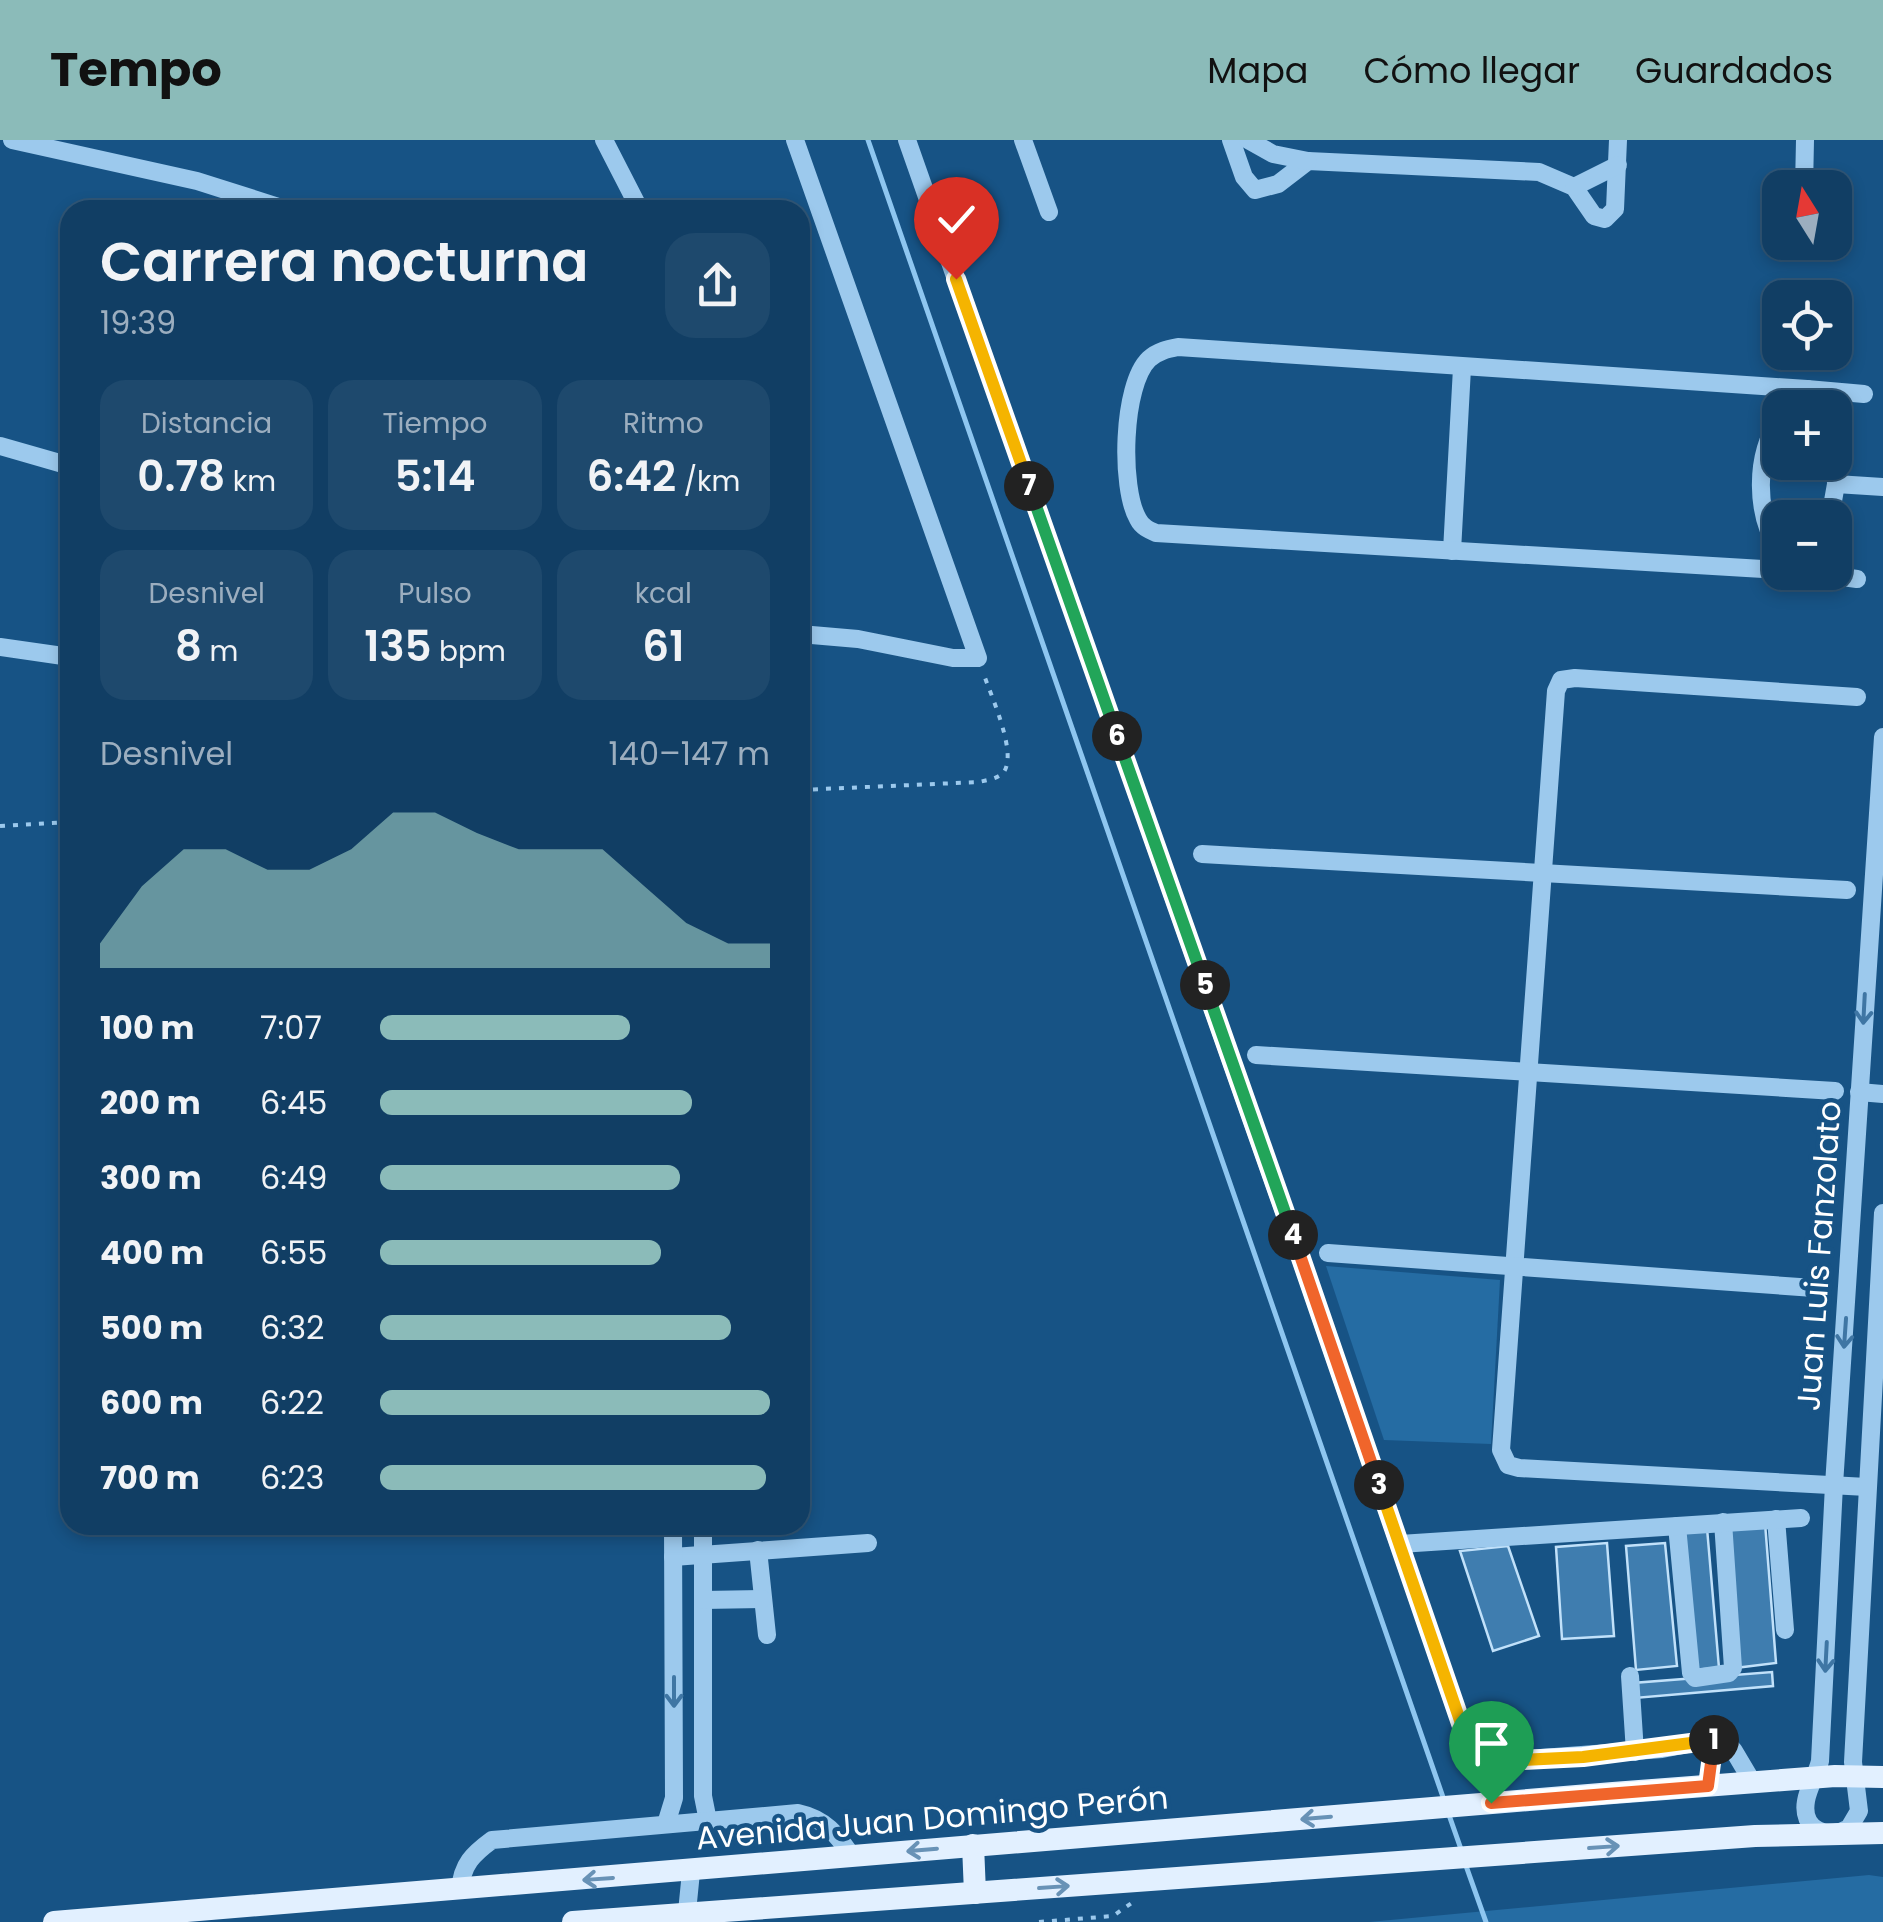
<!DOCTYPE html>
<html lang="es">
<head>
<meta charset="utf-8">
<style>
	:root { --surface:#113e64; --page:#1e496d; --text:#f1f3f6; --muted:#9caebf; --line:#305778; --accent:#8bbbb9 }
	body { margin:0; font-family:Poppins,sans-serif; background:var(--page); color:var(--text); height:100vh; display:flex; flex-direction:column; font-size:38px; white-space:nowrap }
	* { box-sizing:border-box; margin:0 }
	p { font-size:32px; color:var(--muted) }
	.icon { flex:none; width:55px; height:55px; fill:none; stroke:currentColor; stroke-width:2; stroke-linecap:round; stroke-linejoin:round }
	.map { position:relative; flex:1; overflow:hidden }
	.panel { position:absolute; left:60px; top:60px; width:750px; height:1335px; display:flex; flex-direction:column; background:var(--surface); border-radius:30px; box-shadow:0 5px 15px #0003,0 0 0 2px var(--line) }
	.panel>* { flex:none }
	.needle { width:65px; rotate:349deg }
	.controls { position:absolute; left:1762px; top:30px; display:grid; gap:20px }
	.controls a { display:grid; place-items:center; width:90px; height:90px; border-radius:20px; background:var(--surface); box-shadow:0 5px 15px #0003,0 0 0 2px var(--line); font-size:50px }
	.pin { position:absolute; display:grid; place-items:center; width:85px; height:85px; color:#fff; margin:-102px -42px; border-radius:50% 50% 50% 0; rotate:-45deg; box-shadow:0 0 10px #0007 }
	.pin .icon { rotate:45deg }
	.km { position:absolute; width:50px; height:50px; margin:-25px; border-radius:50%; background:#222; color:#fff; font-size:28px; line-height:50px; text-align:center }
	.round { display:grid; place-items:center; flex:none; width:105px; height:105px; border-radius:30px; background:var(--page) }
	.summary { display:flex; align-items:center; justify-content:space-between; height:170px; padding:0 40px }
	h1 { font-size:55px; font-weight:600; line-height:75px }
	.figures { display:grid; grid-template-columns:repeat(3,1fr); gap:15px; height:170px; padding:10px 40px }
	.figures div { display:grid; align-content:center; border-radius:25px; background:var(--page); text-align:center }
	.figures b { font-size:42px; font-weight:600 }
	.figures small { font-size:28px; font-weight:400 }
	.figures p { font-size:28px }
	.chart { height:280px; padding:20px 40px }
	.chart p { display:flex; justify-content:space-between }
	.chart svg { width:100%; height:180px; margin-top:10px; fill:var(--accent); opacity:.7 }
	ul { padding:0 40px; list-style:none; font-size:32px }
	li { display:grid; grid-template-columns:160px 120px 1fr; align-items:center; height:75px }
	li i { height:25px; border-radius:12px; background:var(--accent) }
	header { display:flex; align-items:center; gap:60px; box-sizing:border-box; height:140px; padding:0 50px; background:var(--accent); color:#111 }
	header strong { font-size:48px }
	nav { display:flex; gap:55px; margin-inline-start:auto; font-size:35px }
	.map>svg:first-child { display:block }
	.green { fill:#256ca3 }
	.lines { fill:none; stroke-linecap:round; stroke-linejoin:round }
	.stream { stroke:#8ec6f0; stroke-width:5 }
	.building { fill:#3f7daf; stroke:#c1e1fa; stroke-width:2.5 }
	.path { stroke:#9cc9ed; stroke-width:4; stroke-dasharray:5 8; stroke-linecap:butt }
	.minor { stroke:#9cc9ed; stroke-width:18 }
	.major { stroke:#e2f0ff; stroke-width:22 }
	.oneway { stroke:#3f76a4 }
	.oneway2 { stroke:#6892b6 }
	.split-1-casing { stroke:#fff; stroke-width:20 }
	.split-2-casing { stroke:#fff; stroke-width:20 }
	.split-3-casing { stroke:#fff; stroke-width:20 }
	.split-4-casing { stroke:#fff; stroke-width:20 }
	.split-5-casing { stroke:#fff; stroke-width:20 }
	.split-6-casing { stroke:#fff; stroke-width:20 }
	.split-7-casing { stroke:#fff; stroke-width:20 }
	.split-8-casing { stroke:#fff; stroke-width:20 }
	.split-1 { stroke:#f0652b; stroke-width:12 }
	.split-2 { stroke:#f5b400; stroke-width:12 }
	.split-3 { stroke:#f5b400; stroke-width:12 }
	.split-4 { stroke:#f0652b; stroke-width:12 }
	.split-5 { stroke:#22a559; stroke-width:12 }
	.split-6 { stroke:#22a559; stroke-width:12 }
	.split-7 { stroke:#22a559; stroke-width:12 }
	.split-8 { stroke:#f5b400; stroke-width:12 }
	.labels { text-anchor:middle; stroke-width:9; stroke-linejoin:round; paint-order:stroke }
	.street-label { font-size:32px; fill:#fff; stroke:#175385 }
</style>
</head>
<body>
<header>
<strong>Tempo</strong>
<nav><a>Mapa</a><a>Cómo llegar</a><a>Guardados</a></nav>
</header>
<div class="map">
<svg width="1883" height="1782" viewBox="0 0 1883 1782">
	<rect width="100%" height="100%" fill="#175385"/>
	<g class="green">
		<polygon points="1326,1126 1500,1140 1491,1304 1384,1300"/>
		<polygon points="1869,1735 1883,1737 1883,1782 1369,1782"/>
	</g>
	<g class="lines">
		<g class="stream">
			<polyline points="868,0 1444,1660"/>
			<polyline points="1449,1675 1462,1712"/>
			<polyline points="1465,1723 1486,1782"/>
		</g>
	</g>
	<g class="building">
		<polygon points="1765,1383 1776,1523 1735,1528 1726,1389"/>
		<polygon points="1707,1388 1719,1528 1692,1530 1680,1391"/>
		<polygon points="1607,1403 1614,1496 1562,1499 1556,1407"/>
		<polygon points="1665,1403 1677,1526 1636,1530 1626,1406"/>
		<polygon points="1508,1406 1539,1496 1493,1511 1460,1411"/>
		<polygon points="1772,1532 1773,1546 1635,1558 1633,1543"/>
	</g>
	<g class="lines">
		<g class="path">
			<path d="M800,650L979,642C987,640 996,639 1002,634C1020,617 990,554 983,532"/>
			<polyline points="0,686 70,682"/>
			<polyline points="1039,1782 1113,1776 1133,1762"/>
		</g>
		<g class="minor">
			<polyline points="12,0 197,41 288,70"/>
			<polyline points="604,0 640,70"/>
			<polyline points="795,0 978,518 953,518 858,499 800,494"/>
			<path d="M907,0L1299,1114L1466,1599C1476,1615 1482,1619 1501,1621L1662,1609L1714,1599L1726,1602L1734,1611L1753,1643"/>
			<polyline points="1023,0 1049,72"/>
			<polyline points="1231,0 1244,37 1255,50 1278,44 1308,21 1539,32 1574,47 1594,76 1605,79 1615,69 1618,0"/>
			<polyline points="1248,0 1273,14 1308,21"/>
			<polyline points="1574,47 1618,25"/>
			<polyline points="1804,48 1805,0"/>
			<polyline points="1788,268 1807,249 1864,254"/>
			<path d="M1780,279C1754,316 1755,375 1780,412"/>
			<polyline points="0,306 70,326"/>
			<polyline points="1836,344 1883,347"/>
			<polyline points="1830,378 1836,344 1835,314"/>
			<polyline points="1452,411 1462,228"/>
			<path d="M1780,430L1156,393C1149,390 1142,387 1138,379C1120,348 1122,245 1149,219C1158,211 1168,209 1178,207L1807,249L1820,268"/>
			<polyline points="1806,432 1857,439"/>
			<polyline points="0,507 70,517"/>
			<polyline points="1857,557 1575,538 1561,540 1556,551 1501,1310 1508,1325 1519,1328 1867,1347"/>
			<path d="M1883,597L1834,1345L1820,1621C1817,1634 1808,1648 1806,1661C1801,1689 1827,1701 1849,1688L1859,1671L1853,1622L1883,1073"/>
			<polyline points="1202,714 1847,750"/>
			<polyline points="1256,915 1835,951"/>
			<polyline points="1859,952 1883,954"/>
			<polyline points="1328,1113 1814,1148"/>
			<polyline points="1776,1379 1785,1490"/>
			<polyline points="703,1385 703,1656 708,1681"/>
			<polyline points="1677,1386 1691,1533 1695,1538 1729,1533 1733,1528 1723,1382"/>
			<polyline points="1400,1404 1801,1378"/>
			<polyline points="758,1410 767,1495"/>
			<polyline points="673,1417 868,1403"/>
			<polyline points="703,1460 762,1459"/>
			<polyline points="1630,1536 1635,1612"/>
			<polyline points="1708,1646 1714,1599"/>
			<polyline points="666,1684 674,1658 673,1385"/>
			<path d="M460,1750C462,1724 473,1714 492,1700L798,1673C826,1679 837,1695 852,1716"/>
			<polyline points="686,1782 691,1732"/>
		</g>
		<g class="major">
			<polyline points="973,1705 975,1753"/>
			<polyline points="54,1782 1613,1653 1835,1636 1883,1637"/>
			<polyline points="573,1782 1755,1696 1883,1693"/>
		</g>
	</g>
	<defs><path id="oneway-shaft" d="M-6 0H5M1.5-3L5.5 0L1.5 3" fill="none" stroke-width="1.6" stroke-linecap="round" stroke-linejoin="round" transform="scale(2.5)"/></defs>
	<g class="oneway">
		<use href="#oneway-shaft" transform="translate(1864 869) rotate(93)"/>
		<use href="#oneway-shaft" transform="translate(1845 1193) rotate(94)"/>
		<use href="#oneway-shaft" transform="translate(1826 1517) rotate(93)"/>
		<use href="#oneway-shaft" transform="translate(674 1552) rotate(90)"/>
	</g>
	<g class="oneway2">
		<use href="#oneway-shaft" transform="translate(1316 1678) rotate(175)"/>
		<use href="#oneway-shaft" transform="translate(1604 1707) rotate(-4)"/>
		<use href="#oneway-shaft" transform="translate(922 1710) rotate(175)"/>
		<use href="#oneway-shaft" transform="translate(598 1739) rotate(176)"/>
		<use href="#oneway-shaft" transform="translate(1054 1747) rotate(-4)"/>
	</g>
	<g class="lines">
		<g class="split-1-casing">
			<polyline id="split-1" points="1491,1663 1708,1646 1714,1600"/>
		</g>
		<g class="split-2-casing">
			<polyline id="split-2" points="1465,1595 1474,1612 1484,1620 1501,1621 1583,1617 1714,1600"/>
		</g>
		<g class="split-3-casing">
			<polyline id="split-3" points="1379,1345 1465,1595"/>
		</g>
		<g class="split-4-casing">
			<polyline id="split-4" points="1293,1095 1379,1345"/>
		</g>
		<g class="split-5-casing">
			<polyline id="split-5" points="1205,845 1293,1095"/>
		</g>
		<g class="split-6-casing">
			<polyline id="split-6" points="1117,596 1205,845"/>
		</g>
		<g class="split-7-casing">
			<polyline id="split-7" points="1029,346 1117,596"/>
		</g>
		<g class="split-8-casing">
			<polyline id="split-8" points="956,139 1029,346"/>
		</g>
		<use href="#split-1" class="split-1"/>
		<use href="#split-2" class="split-2"/>
		<use href="#split-3" class="split-3"/>
		<use href="#split-4" class="split-4"/>
		<use href="#split-5" class="split-5"/>
		<use href="#split-6" class="split-6"/>
		<use href="#split-7" class="split-7"/>
		<use href="#split-8" class="split-8"/>
	</g>
	<g class="labels">
		<g class="street-label">
			<text transform="translate(1819 1116) rotate(-86)" y="11">Juan Luis Fanzolato</text>
			<text transform="translate(932 1678) rotate(-5)" y="11">Avenida Juan Domingo Perón</text>
		</g>
	</g>
</svg>
<div class="controls">
<a><svg class="needle" viewBox="-14 -14 28 28"><path d="M0-13l5 13h-10z" fill="#e53935"/><path d="M0 13l5-13h-10z" fill="#9caebf"/></svg></a>
<a><svg class="icon" aria-label="locate" viewBox="0 0 24 24"><circle cx="12" cy="12" r="6"/><path d="M12 2v4M12 18v4M2 12h4M18 12h4"/></svg></a>
<a>+</a>
<a>−</a>
</div>
<div class="pin" style="left:1491px;top:1663px;background:#1e9e55"><svg class="icon" aria-label="arrive" viewBox="0 0 24 24"><path d="M6 21V4h12l-3 4 3 4H6"/></svg></div>
<div class="pin" style="left:956px;top:139px;background:#d93025"><svg class="icon" aria-label="check" viewBox="0 0 24 24"><path d="M5 12l5 5 9-10"/></svg></div>
<b class="km" style="left:1714px;top:1600px">1</b>
<b class="km" style="left:1379px;top:1345px">3</b>
<b class="km" style="left:1293px;top:1095px">4</b>
<b class="km" style="left:1205px;top:845px">5</b>
<b class="km" style="left:1117px;top:596px">6</b>
<b class="km" style="left:1029px;top:346px">7</b>
<section class="panel">
<div class="summary"><div><h1>Carrera nocturna</h1><p>19:39</p></div><a class="round"><svg class="icon" aria-label="share" viewBox="0 0 24 24"><path d="M12 15V3M7 8l5-5 5 5M5 13v7h14v-7"/></svg></a></div>
<div class="figures">
<div><p>Distancia</p><b>0.78<small> km</small></b></div>
<div><p>Tiempo</p><b>5:14</b></div>
<div><p>Ritmo</p><b>6:42<small> /km</small></b></div>
</div>
<div class="figures">
<div><p>Desnivel</p><b>8<small> m</small></b></div>
<div><p>Pulso</p><b>135<small> bpm</small></b></div>
<div><p>kcal</p><b>61</b></div>
</div>
<div class="chart"><p><span>Desnivel</span>140–147 m</p>
<svg viewBox="0 0 160 44" preserveAspectRatio="none"><path d="M0 44V38L10 24L20 15L30 15L40 20L50 20L60 15L70 6L80 6L90 11L100 15L110 15L120 15L130 24L140 33L150 38L160 38V44z"/></svg>
</div>
<ul>
<li><b>100 m</b>7:07<i style="width:64%"></i></li>
<li><b>200 m</b>6:45<i style="width:80%"></i></li>
<li><b>300 m</b>6:49<i style="width:77%"></i></li>
<li><b>400 m</b>6:55<i style="width:72%"></i></li>
<li><b>500 m</b>6:32<i style="width:90%"></i></li>
<li><b>600 m</b>6:22<i style="width:100%"></i></li>
<li><b>700 m</b>6:23<i style="width:99%"></i></li>
</ul>
</section>
</div>
</body>
</html>
